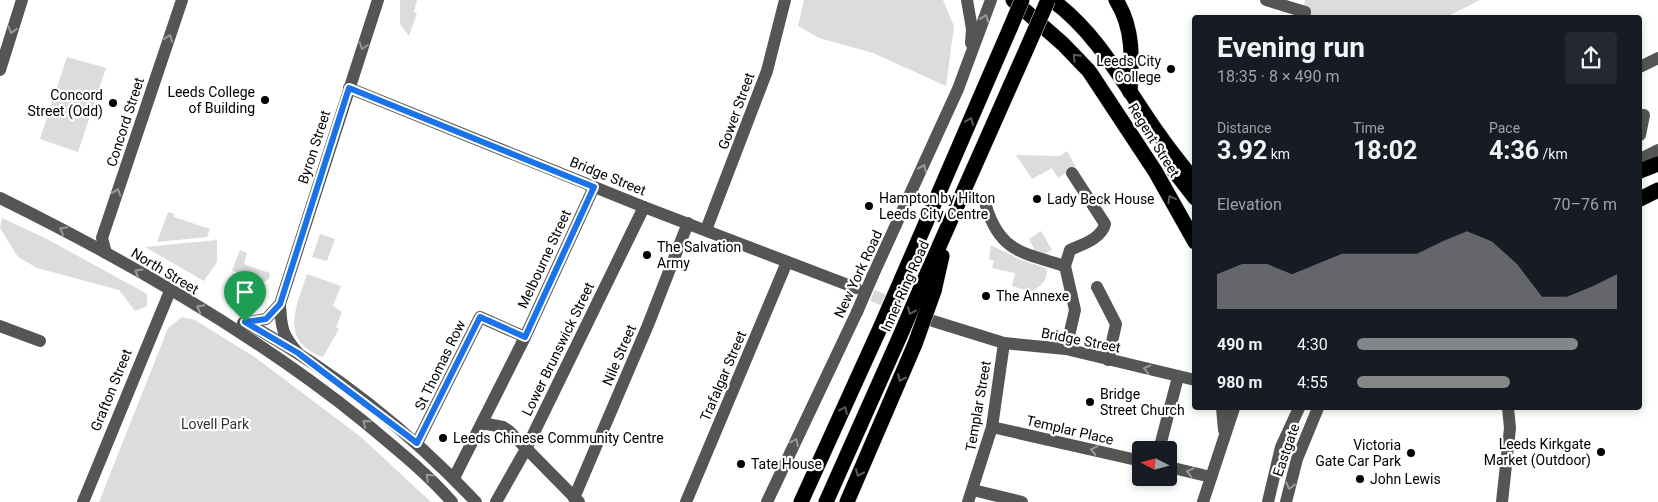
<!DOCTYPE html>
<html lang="en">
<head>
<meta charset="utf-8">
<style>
	:root { --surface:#171b24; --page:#242831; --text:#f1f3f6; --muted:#9ea1a6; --accent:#858687 }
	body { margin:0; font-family:Roboto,sans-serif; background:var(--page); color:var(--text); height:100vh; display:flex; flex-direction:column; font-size:19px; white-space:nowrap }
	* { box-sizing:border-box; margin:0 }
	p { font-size:16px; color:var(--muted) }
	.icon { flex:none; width:28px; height:28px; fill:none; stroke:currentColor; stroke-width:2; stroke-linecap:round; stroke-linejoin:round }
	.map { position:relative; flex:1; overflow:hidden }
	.details { position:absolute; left:1192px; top:15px; width:450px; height:395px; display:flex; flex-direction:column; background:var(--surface); border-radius:5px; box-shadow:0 2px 8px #0003 }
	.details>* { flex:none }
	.needle { width:32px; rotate:276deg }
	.tools { position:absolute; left:1132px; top:441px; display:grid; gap:10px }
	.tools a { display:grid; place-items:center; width:45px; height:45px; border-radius:5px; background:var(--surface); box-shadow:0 2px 8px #0003; font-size:25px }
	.pin { position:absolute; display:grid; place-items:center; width:42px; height:42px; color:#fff; margin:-51px -21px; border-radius:50% 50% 50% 0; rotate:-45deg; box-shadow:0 0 5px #0007 }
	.pin .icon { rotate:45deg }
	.round { display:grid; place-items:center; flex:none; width:52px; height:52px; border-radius:5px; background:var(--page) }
	.head { display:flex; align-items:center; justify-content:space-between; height:85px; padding:0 25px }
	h1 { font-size:28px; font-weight:700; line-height:38px }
	.stats { display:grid; grid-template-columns:repeat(3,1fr); gap:8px; height:85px; padding:5px 25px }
	.stats div { display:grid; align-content:center }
	.stats b { font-size:25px; font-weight:700 }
	.stats small { font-size:14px; font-weight:400 }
	.stats p { font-size:14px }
	.chart { height:140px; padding:10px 25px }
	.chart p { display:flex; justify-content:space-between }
	.chart svg { width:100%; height:90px; margin-top:5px; fill:var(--accent); opacity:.7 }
	ul { padding:0 25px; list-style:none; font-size:16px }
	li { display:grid; grid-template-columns:80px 60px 1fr; align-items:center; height:38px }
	li i { height:12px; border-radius:6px; background:var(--accent) }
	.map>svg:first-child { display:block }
	.green { fill:#dcdcdc }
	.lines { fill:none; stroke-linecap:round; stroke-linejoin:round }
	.minor-tunnel { stroke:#d9d9d9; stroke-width:12; stroke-dasharray:12 6; stroke-linecap:butt }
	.highway-casing { stroke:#dbdbdb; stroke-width:16 }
	.minor { stroke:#555; stroke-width:12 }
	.highway { stroke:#000; stroke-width:15 }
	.highway-bridge-casing { stroke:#dbdbdb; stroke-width:16; stroke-linecap:butt }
	.minor-bridge { stroke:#555; stroke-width:12 }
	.highway-bridge { stroke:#000; stroke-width:15 }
	.oneway { stroke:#999 }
	.oneway2 { stroke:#595959 }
	.route-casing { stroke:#fff; stroke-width:10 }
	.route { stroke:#1a73e8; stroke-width:6 }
	.poi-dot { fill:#000; stroke:#fff; stroke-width:2 }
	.labels { text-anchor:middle; stroke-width:4.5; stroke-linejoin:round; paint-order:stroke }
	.poi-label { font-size:14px; fill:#000; stroke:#fff; text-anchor:start }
	.street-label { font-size:14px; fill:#000; stroke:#fff }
	.park-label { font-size:14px; fill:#333; stroke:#fff }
</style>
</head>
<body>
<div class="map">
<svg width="1658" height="502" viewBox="0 0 1658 502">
	<rect width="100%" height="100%" fill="#fff"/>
	<g class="green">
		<polygon points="400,0 417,0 414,12 417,13 409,36 400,24"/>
		<polygon points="804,0 943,0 954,26 946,86 873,53 819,38 798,26"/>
		<polygon points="1305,0 1480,0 1446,17 1301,18"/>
		<polygon points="67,57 106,68 78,152 40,139"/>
		<polygon points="1067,151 1076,167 1058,178 1052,168 1032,179 1016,155 1060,156"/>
		<polygon points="168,212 174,214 174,217 210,229 207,237 157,242"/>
		<polygon points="2,218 47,239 147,294 147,306 135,311 119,290 37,268 18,257 0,228"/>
		<polygon points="1041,231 1052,250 1042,255 1035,251 1029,239"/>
		<polygon points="320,234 335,239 327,261 312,257"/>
		<polygon points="217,240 217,262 204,281 145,247"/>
		<path d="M991,245L1021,260L1046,268C1050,280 1039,285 1033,292L1012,286L1015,273L992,268L994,261L989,259Z"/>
		<polygon points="240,250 247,253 244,264 270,273 269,279 258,285 232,270"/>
		<path d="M307,274L341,286L333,306L342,312L336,327L339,329L323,357C279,341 296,308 307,274Z"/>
		<polygon points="182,317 195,320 256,358 361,437 431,502 99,502 168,328"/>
	</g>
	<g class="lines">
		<polyline class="minor-tunnel" points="856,288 918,315"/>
		<g class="highway-casing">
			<g id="highway">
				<polyline points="1013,0 1063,44 1089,71 1155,171 1195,242"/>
				<path d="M1052,0C1100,35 1126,89 1160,136C1171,152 1183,166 1195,182"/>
				<path d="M1116,0C1134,28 1132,60 1130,92"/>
				<polyline points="1169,159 1174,171 1195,198"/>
				<polyline points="1640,171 1658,164"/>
				<polyline points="1640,199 1658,190"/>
				<polyline points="902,278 1011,26"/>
				<polyline points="921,287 1027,48"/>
				<polyline points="934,291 942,256"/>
				<polyline points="801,502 881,326"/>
				<polyline points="826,502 900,336"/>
				<polyline points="847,502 915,344"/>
			</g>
		</g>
		<g class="minor">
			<polyline points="967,0 972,29 971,43"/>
			<polyline points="1266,0 1305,12 1304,18"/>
			<polyline points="1640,67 1658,58"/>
			<polyline points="0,70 22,0"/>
			<polyline points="349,88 644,207 856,288"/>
			<polyline points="1640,115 1644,115 1640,135"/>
			<polyline points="1640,159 1658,150"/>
			<path d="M0,198C126,260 254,333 363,421C394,447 426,472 452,502"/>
			<path d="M986,206C1000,252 1023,253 1065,266"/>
			<polyline points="706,230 767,71 785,0"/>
			<polyline points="106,253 102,238 182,0"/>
			<polyline points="873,275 958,89 991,0"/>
			<polyline points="1097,287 1116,324 1108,360"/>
			<polyline points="933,321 1004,343 1066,349 1195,380"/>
			<path d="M245,322C331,369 409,431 476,502"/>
			<polyline points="243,323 266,319 280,304"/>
			<polyline points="0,326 40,341"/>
			<path d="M1066,349L1075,310L1065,266L1070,250C1083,244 1101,239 1105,224L1072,173"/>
			<path d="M298,353C282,335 281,327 280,304L378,0"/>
			<polyline points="1222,408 1224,430"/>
			<polyline points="482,423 503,427 509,431 579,502"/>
			<polyline points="992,427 1141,461"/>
			<polyline points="417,443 480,317 525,337"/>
			<polyline points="1159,450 1178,377"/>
			<polyline points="1169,467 1211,477"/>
			<polyline points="454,478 525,337 594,187"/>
			<polyline points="973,490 1022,502"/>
			<polyline points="574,498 648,325 688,223"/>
			<polyline points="83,502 170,291"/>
			<polyline points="496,502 526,449 644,207"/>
			<polyline points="686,502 787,262"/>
			<polyline points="767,502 857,312"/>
			<polyline points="968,502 992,427 1004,343"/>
			<polyline points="1203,502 1234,408"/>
			<polyline points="1268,502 1281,447 1299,408"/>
			<polyline points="1286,502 1297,459 1318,408"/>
			<polyline points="1502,502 1510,428 1508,408"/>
		</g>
		<use href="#highway" class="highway"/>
		<g class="highway-bridge-casing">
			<g id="highway-bridge">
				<polyline points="1011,26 1022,0"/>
				<polyline points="1027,48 1048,0"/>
				<polyline points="881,326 902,278"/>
				<polyline points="900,336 921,287"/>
				<polyline points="915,344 934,291"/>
			</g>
		</g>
		<polyline class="minor-bridge" points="857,312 873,275"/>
		<use href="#highway-bridge" class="highway-bridge"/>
	</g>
	<defs><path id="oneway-chevron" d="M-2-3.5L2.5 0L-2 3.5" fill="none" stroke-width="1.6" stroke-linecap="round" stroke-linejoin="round" transform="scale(1.25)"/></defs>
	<g class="oneway">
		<use href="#oneway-chevron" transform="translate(985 18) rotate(-70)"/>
		<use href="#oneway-chevron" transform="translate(12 30) rotate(107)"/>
		<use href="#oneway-chevron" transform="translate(169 38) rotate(-70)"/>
		<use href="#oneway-chevron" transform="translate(363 46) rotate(108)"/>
		<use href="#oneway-chevron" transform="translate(923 168) rotate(-66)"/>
		<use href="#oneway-chevron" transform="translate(117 192) rotate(-71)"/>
		<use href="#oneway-chevron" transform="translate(63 230) rotate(-152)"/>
		<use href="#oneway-chevron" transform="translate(138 272) rotate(-149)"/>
		<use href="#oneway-chevron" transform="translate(200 308) rotate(-152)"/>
		<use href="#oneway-chevron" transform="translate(1147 369) rotate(-166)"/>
		<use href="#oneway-chevron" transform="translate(366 423) rotate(-141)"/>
		<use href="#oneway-chevron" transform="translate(795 442) rotate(-65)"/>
		<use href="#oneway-chevron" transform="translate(1094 450) rotate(-167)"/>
		<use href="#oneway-chevron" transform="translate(1190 472) rotate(-167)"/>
		<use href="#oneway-chevron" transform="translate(429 477) rotate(-136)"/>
		<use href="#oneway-chevron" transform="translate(1290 486) rotate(104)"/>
	</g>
	<g class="oneway2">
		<use href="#oneway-chevron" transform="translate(1076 57) rotate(-134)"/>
		<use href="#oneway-chevron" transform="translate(970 121) rotate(-67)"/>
		<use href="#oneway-chevron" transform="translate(1171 199) rotate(-119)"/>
		<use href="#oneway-chevron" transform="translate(911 311) rotate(114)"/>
		<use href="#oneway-chevron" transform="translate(901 378) rotate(114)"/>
		<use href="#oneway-chevron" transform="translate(844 410) rotate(-65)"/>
		<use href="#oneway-chevron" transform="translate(859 473) rotate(114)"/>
	</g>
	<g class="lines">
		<g class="route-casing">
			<polygon id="route" points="349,88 594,187 525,337 480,317 417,443 298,353 245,322 266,319 280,304"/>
		</g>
		<use href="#route" class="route"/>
	</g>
	<g class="poi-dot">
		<circle cx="1171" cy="69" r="5"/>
		<circle cx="265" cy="100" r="5"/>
		<circle cx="113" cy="103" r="5"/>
		<circle cx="1037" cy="199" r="5"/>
		<circle cx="869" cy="206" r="5"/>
		<circle cx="647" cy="255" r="5"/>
		<circle cx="986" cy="296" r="5"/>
		<circle cx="1090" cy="402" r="5"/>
		<circle cx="443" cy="438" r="5"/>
		<circle cx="1601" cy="452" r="5"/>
		<circle cx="1411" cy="453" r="5"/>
		<circle cx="741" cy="464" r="5"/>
		<circle cx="1360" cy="479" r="5"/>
	</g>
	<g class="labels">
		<g class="poi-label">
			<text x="1161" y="66" text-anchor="end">Leeds City<tspan x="1161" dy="16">College</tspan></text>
			<text x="255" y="97" text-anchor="end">Leeds College<tspan x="255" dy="16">of Building</tspan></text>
			<text x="103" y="100" text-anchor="end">Concord<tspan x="103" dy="16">Street (Odd)</tspan></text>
			<text x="879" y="203">Hampton by Hilton<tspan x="879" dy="16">Leeds City Centre</tspan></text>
			<text x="1047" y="204">Lady Beck House</text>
			<text x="657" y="252">The Salvation<tspan x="657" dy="16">Army</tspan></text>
			<text x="996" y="301">The Annexe</text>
			<text x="1100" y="399">Bridge<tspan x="1100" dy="16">Street Church</tspan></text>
			<text x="453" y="443">Leeds Chinese Community Centre</text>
			<text x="1591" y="449" text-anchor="end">Leeds Kirkgate<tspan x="1591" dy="16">Market (Outdoor)</tspan></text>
			<text x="1401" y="450" text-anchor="end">Victoria<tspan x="1401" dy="16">Gate Car Park</tspan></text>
			<text x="751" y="469">Tate House</text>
			<text x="1370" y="484">John Lewis</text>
		</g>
		<g class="street-label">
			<text transform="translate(736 111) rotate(-70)" y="5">Gower Street</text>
			<text transform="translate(125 122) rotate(-72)" y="5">Concord Street</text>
			<text transform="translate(1154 140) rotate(58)" y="5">Regent Street</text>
			<text transform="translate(314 147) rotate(-72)" y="5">Byron Street</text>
			<text transform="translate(608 176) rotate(22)" y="5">Bridge Street</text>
			<text transform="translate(544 259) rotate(-65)" y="5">Melbourne Street</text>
			<text transform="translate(165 271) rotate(31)" y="5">North Street</text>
			<text transform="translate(858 274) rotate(-65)" y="5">New York Road</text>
			<text transform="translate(905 286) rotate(-66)" y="5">Inner Ring Road</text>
			<text transform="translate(1081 340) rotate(11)" y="5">Bridge Street</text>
			<text transform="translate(558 349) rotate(-64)" y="5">Lower Brunswick Street</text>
			<text transform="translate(619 355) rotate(-67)" y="5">Nile Street</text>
			<text transform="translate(440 365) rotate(-64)" y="5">St Thomas Row</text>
			<text transform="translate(723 376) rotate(-67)" y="5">Trafalgar Street</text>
			<text transform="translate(111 390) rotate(-68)" y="5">Grafton Street</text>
			<text transform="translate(978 406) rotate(-80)" y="5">Templar Street</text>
			<text transform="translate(1070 430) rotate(13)" y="5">Templar Place</text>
			<text transform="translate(1286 450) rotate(-71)" y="5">Eastgate</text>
		</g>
		<g class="park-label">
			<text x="215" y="429">Lovell Park</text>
		</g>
	</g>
</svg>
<div class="tools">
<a><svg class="needle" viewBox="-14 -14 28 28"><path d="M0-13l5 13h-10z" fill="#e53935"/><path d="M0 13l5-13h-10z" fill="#9ea1a6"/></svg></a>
</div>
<div class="pin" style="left:245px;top:322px;background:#1e9e55"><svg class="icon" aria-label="arrive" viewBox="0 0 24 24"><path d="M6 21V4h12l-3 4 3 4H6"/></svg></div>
<section class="details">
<div class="head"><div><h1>Evening run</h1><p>18:35 · 8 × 490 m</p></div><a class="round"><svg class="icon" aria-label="share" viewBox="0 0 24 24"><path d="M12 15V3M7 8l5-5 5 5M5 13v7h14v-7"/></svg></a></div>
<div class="stats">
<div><p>Distance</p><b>3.92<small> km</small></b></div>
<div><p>Time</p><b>18:02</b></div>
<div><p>Pace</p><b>4:36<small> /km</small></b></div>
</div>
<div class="chart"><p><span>Elevation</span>70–76 m</p>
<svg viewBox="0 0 160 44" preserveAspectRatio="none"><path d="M0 44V27L10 22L20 22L30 27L40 22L50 17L60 17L70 17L80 17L90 11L100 6L110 11L120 22L130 38L140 38L150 33L160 27V44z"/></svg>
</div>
<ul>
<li><b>490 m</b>4:30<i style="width:85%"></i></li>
<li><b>980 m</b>4:55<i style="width:59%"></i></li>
</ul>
</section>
</div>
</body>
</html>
